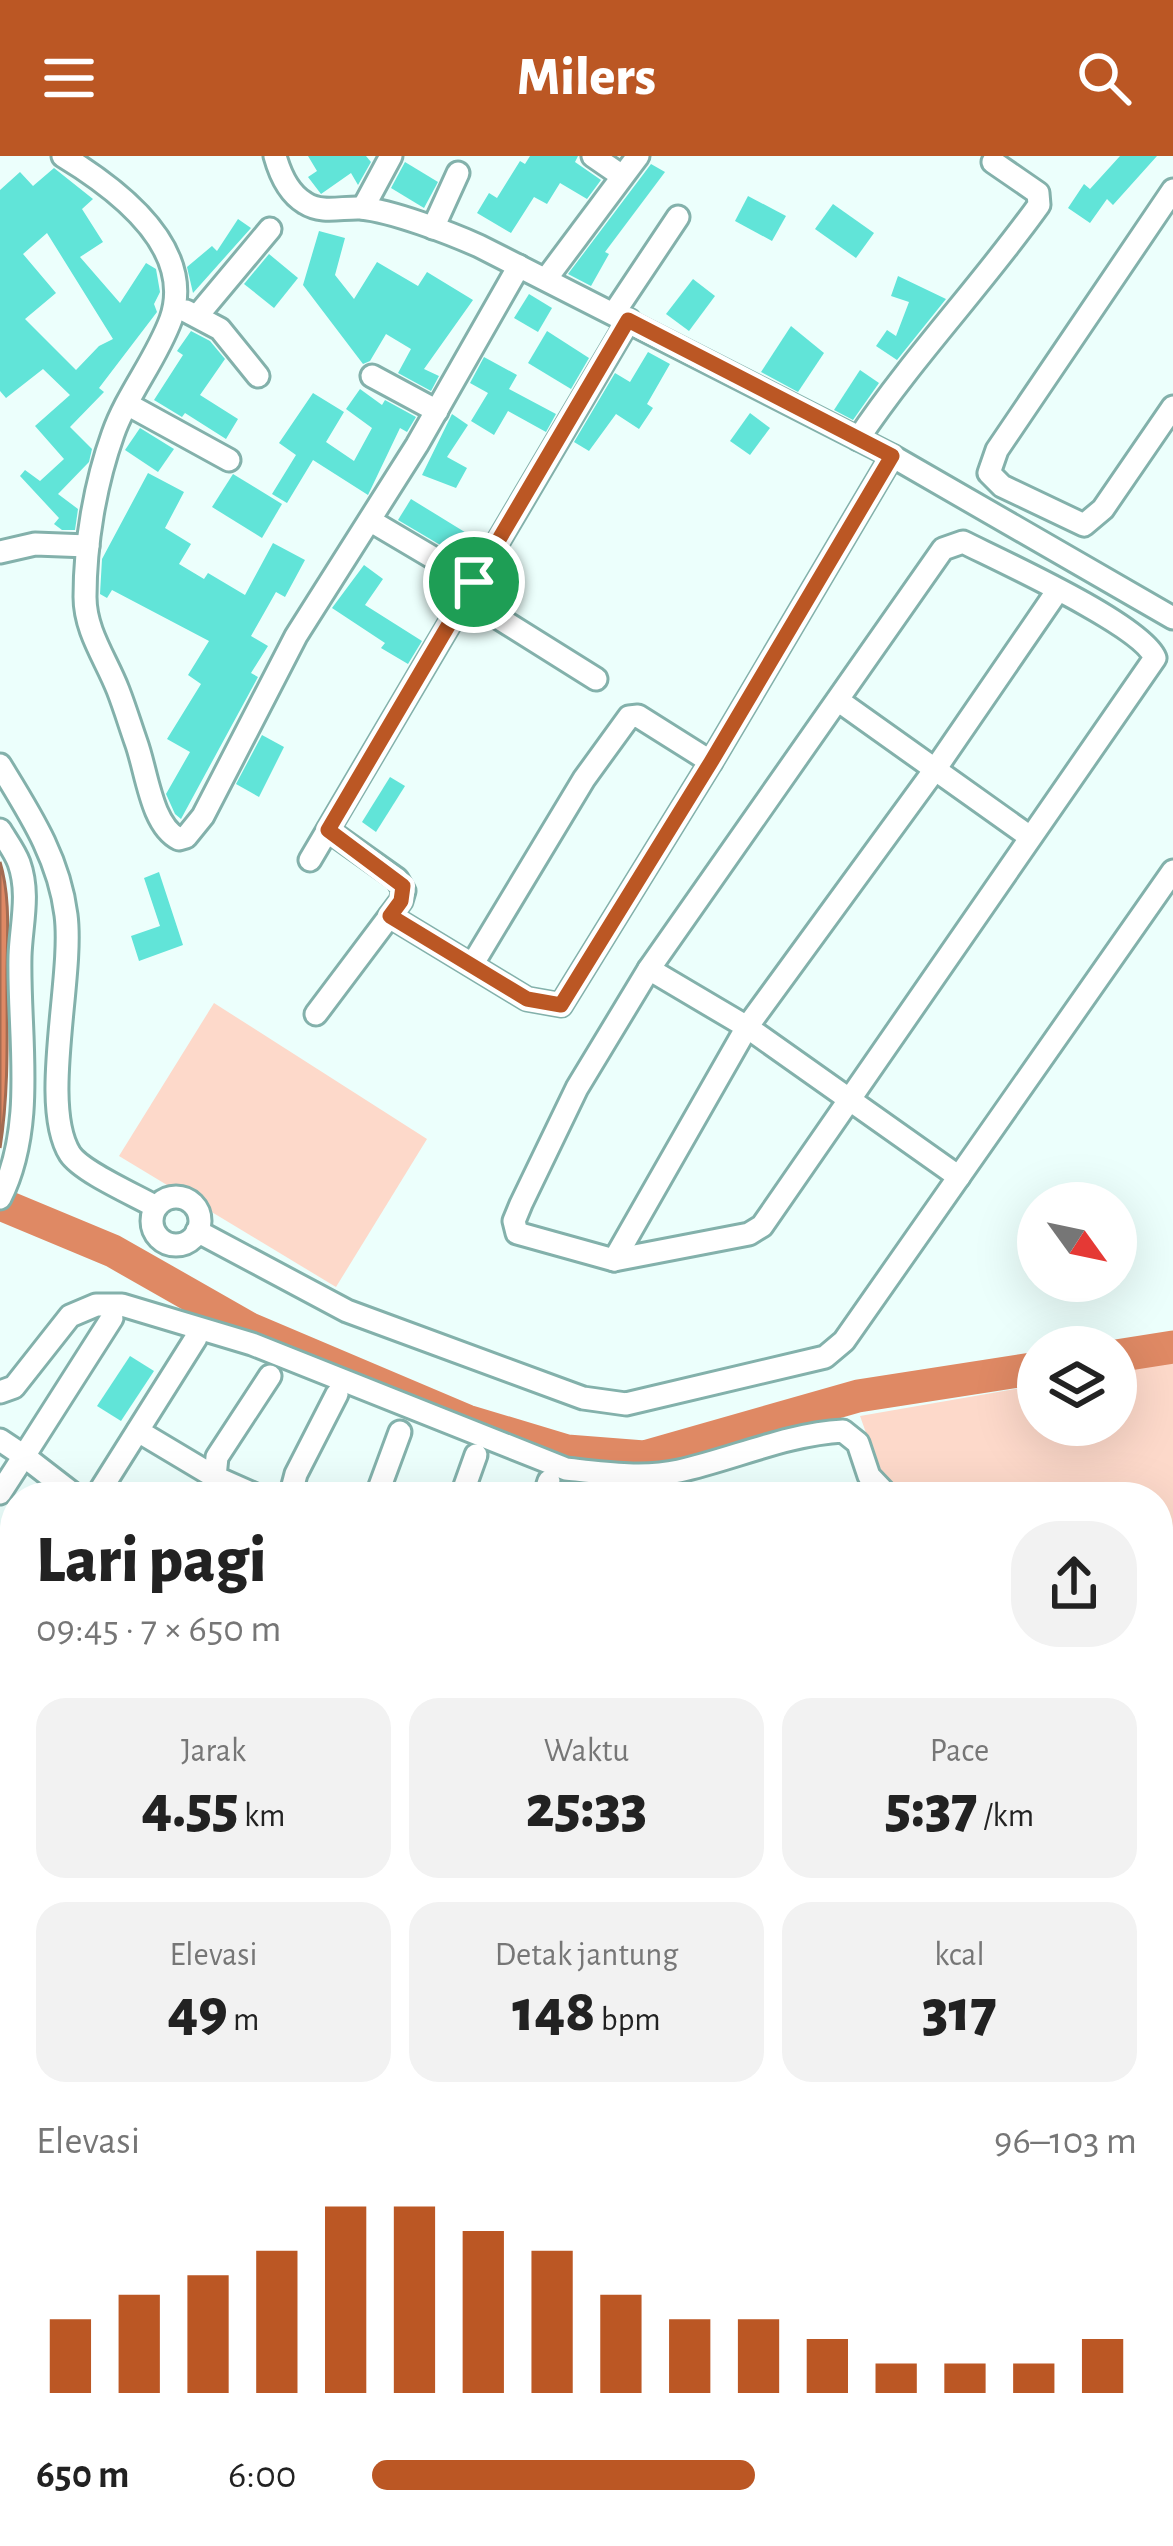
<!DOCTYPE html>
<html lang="id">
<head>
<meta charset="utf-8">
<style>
	:root { --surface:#fff; --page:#f2f2f2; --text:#222; --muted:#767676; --accent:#bb5724 }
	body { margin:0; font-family:"Alegreya Sans",sans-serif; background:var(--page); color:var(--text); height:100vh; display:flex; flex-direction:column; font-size:45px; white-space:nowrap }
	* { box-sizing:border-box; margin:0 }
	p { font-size:39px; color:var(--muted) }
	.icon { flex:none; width:66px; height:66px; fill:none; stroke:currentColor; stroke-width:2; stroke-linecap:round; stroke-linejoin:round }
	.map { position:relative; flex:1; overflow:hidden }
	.panel { position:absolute; left:0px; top:1326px; width:1173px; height:1065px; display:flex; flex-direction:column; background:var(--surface); border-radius:48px 48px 0 0; box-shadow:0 12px 48px #0002 }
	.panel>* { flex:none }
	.needle { width:78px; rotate:123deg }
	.fabs { position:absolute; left:1017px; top:1026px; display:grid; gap:24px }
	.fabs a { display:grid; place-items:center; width:120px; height:120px; border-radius:50%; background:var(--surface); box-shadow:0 12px 48px #0002; font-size:60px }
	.pin { position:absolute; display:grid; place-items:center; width:102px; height:102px; color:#fff; margin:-51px; border:6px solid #fff; border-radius:50%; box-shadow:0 3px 12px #0007 }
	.round { display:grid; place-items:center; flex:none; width:126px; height:126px; border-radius:48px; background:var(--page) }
	.headline { display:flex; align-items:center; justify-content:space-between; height:204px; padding:0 36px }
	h1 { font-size:66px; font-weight:800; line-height:90px }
	.figures { display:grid; grid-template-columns:repeat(3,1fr); gap:18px; height:204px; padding:12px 36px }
	.figures div { display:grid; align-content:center; border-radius:30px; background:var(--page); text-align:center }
	.figures b { font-size:60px; font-weight:800 }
	.figures small { font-size:33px; font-weight:400 }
	.figures p { font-size:33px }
	.chart { height:336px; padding:24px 36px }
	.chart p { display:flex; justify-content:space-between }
	.chart svg { width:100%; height:216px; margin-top:12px; stroke:var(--accent); stroke-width:6 }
	ul { padding:0 36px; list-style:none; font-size:39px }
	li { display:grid; grid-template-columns:192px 144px 1fr; align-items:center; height:90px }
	li i { height:30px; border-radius:15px; background:var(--accent) }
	header { display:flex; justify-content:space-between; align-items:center; height:156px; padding:0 36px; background:var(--accent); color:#fff; font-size:54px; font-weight:800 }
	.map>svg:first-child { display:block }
	.green { fill:#fdd9ca }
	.water { fill:#df8964; stroke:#a36c52; stroke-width:3 }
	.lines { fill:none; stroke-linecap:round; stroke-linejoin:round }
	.river { stroke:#df8964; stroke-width:33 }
	.building { fill:#61e4d8; fill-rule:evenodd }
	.street-casing { stroke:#83b1ab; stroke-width:27 }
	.street { stroke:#fff; stroke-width:21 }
	.route-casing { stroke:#fff; stroke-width:24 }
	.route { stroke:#bb5724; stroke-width:15 }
</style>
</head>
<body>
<header><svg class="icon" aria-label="menu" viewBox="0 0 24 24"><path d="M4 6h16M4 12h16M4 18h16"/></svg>Milers<svg class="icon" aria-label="search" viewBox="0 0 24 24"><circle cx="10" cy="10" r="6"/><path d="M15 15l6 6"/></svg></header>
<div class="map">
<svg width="1173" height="2390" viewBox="0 0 1173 2390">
	<rect width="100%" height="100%" fill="#ecfffc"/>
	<g class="green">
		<polygon points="214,847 427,983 336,1131 119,1000"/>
		<polygon points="1173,1206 1173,1415 1158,1412 1158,1341 906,1341 880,1316 860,1260 1038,1229 1038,1269 1116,1269 1116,1216"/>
	</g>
	<path class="water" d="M0,706C11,742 7,783 7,820C7,878 9,935 0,992Z"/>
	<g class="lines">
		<g class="river">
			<polyline points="0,1048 113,1095 250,1173 467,1265 567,1295 644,1301 858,1240 1038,1212"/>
			<polyline points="1116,1200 1173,1191"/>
		</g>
	</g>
	<g class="building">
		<polygon points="308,0 366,0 371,6 358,29 351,17 321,38 308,21 317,15"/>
		<polygon points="530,0 578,0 575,6 601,24 587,43 560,27 547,48 534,41 511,77 477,57 489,37 497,42 520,5 525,8"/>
		<polygon points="1120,0 1157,0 1113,49 1107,43 1090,67 1068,52 1084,28 1090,33"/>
		<polygon points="405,6 438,26 424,52 391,32"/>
		<polygon points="651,8 665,16 605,96 609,98 591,130 568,118"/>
		<path d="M54,12L93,43L82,53L103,86L80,101L120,147L146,107L156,113L160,136L154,148L157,156L99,232L104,236L70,271L92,293L89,306L58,338L78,353L75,374H62L54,368L59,362L20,320L25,314L40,325L64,303L35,270L70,239L43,213L6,242L0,235V34L20,16L33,30ZM47,77L113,183L99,190L76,214L25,163L56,137L23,98Z"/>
		<polygon points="748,40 786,60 772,85 735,65"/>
		<polygon points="833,48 874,77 856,102 815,73"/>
		<polygon points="238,63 251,72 193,137 187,111 212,90 217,95"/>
		<polygon points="319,75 345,82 335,119 354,143 377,106 418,130 427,116 473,144 424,213 439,220 431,235 398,217 411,193 386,178 370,205 363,208 303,129"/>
		<polygon points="269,98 298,122 274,152 244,128"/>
		<polygon points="898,120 946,143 897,204 876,190 887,174 896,180 909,146 891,140"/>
		<polygon points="693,123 715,140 689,175 666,158"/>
		<polygon points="529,138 552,152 538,176 514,162"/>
		<polygon points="791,170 824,197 798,236 761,216"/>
		<polygon points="191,175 210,185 225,203 200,239 238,263 226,283 185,257 182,261 154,244 183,199 177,195"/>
		<polygon points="547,175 589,202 571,233 528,207"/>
		<polygon points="648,196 670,208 647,248 653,252 639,273 616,258 589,295 574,286 615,217 630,226"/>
		<polygon points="484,201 517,219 509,233 556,258 546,276 508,255 494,279 471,265 488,237 470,227"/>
		<polygon points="860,214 879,227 853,264 834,254"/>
		<polygon points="360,233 382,249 385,244 416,261 407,276 400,272 368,339 313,304 287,347 272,338 296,299 279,287 313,237 344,256 326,286 354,305 372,272 346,253"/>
		<polygon points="750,257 770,272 750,299 730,285"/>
		<polygon points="452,258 468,269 447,301 467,312 456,332 422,319"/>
		<polygon points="140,272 174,293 158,316 125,294"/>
		<polygon points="148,317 184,336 165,372 191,388 179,408 204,423 208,417 245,439 273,387 305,404 285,441 276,436 251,480 268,490 251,517 258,521 181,663 175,658 166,638 190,596 167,583 201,528 188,519 209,485 112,434 107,442 100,438 102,403"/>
		<polygon points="233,318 282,348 262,382 212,351"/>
		<polygon points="411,343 481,386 469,406 398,364"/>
		<polygon points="364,409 383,423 365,449 422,485 408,508 381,492 385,487 332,452"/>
		<polygon points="262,579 284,591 259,641 236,628"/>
		<polygon points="390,621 405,630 376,676 362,666"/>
		<polygon points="159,716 183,789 139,805 131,780 160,770 144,722"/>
		<polygon points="130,1200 154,1215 121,1265 97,1250"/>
	</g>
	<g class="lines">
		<g class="street-casing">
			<g id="street">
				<path d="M63,0C114,31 196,90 171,163C156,204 127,238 113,278C95,328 85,388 85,441C85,475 106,503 118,534C125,552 130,569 136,586C147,616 151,669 179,683L186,681L203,660L296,480L417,289L519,110"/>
				<path d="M275,0C280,18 288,37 305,47C322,58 342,51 361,52C392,55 450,77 479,90L892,300L1173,462"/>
				<polyline points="593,0 622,20"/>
				<polyline points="1173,34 997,294 989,317 1002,330 1084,369 1103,353 1173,251"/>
				<polyline points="363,52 391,0"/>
				<polyline points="433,72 458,17"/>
				<polyline points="546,123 638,0"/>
				<polyline points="186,155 220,173 258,220"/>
				<polyline points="614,157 678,61"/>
				<polyline points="198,159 270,73"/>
				<polyline points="372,220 437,255"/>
				<polyline points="127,248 229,304"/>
				<path d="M858,283C913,201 981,130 1039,49L1038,37L993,6"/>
				<polyline points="371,365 474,426"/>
				<path d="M963,386C1001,405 1142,469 1155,502L762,1070L749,1078L614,1104L517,1077L514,1065L521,1048L577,932L649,813L943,393Z"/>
				<polyline points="0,396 35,388 88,390"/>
				<polyline points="465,441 596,523"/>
				<polyline points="839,545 1030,681"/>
				<path d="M0,609C30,658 59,702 66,759C74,821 39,949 70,998C82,1016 135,1039 156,1051"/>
				<path d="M0,674C6,684 15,696 19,707C30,738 21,769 20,800C18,878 37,969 0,1042"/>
				<polyline points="310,704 629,164"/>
				<polyline points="390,760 527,843 561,849 711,606 892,300"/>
				<polyline points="472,809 584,623 629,561 638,560 711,606"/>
				<polyline points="649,813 747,871 959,1021"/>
				<polyline points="316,858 401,745 404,735 397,723 328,674"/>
				<circle cx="176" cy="1065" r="24"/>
				<polyline points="197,1075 347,1155 583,1242 626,1248 825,1201 844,1185 1173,715"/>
				<polyline points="614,1104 747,871 936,612 1058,434"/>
				<path d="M0,1236L14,1231L70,1160L96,1149H122L252,1188L566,1313C602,1317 643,1323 679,1315C733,1303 787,1278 843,1275L858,1287L869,1320L889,1341"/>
				<polyline points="138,1275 215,1321"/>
				<polyline points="0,1284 24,1300 0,1337"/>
				<polyline points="77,1341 24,1300 112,1162"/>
				<polyline points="96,1341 196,1182"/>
				<polyline points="260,1341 215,1321 217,1301 270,1220"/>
				<polyline points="290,1341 296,1318 337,1238"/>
				<polyline points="376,1341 400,1276"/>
				<polyline points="461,1341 476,1299"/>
				<polyline points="544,1341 549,1325"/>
				<polyline points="1158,1420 1173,1423"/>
				<polyline points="0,1495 15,1471"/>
				<polyline points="0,2255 15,2258"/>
				<polyline points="0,2278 15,2281"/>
				<polyline points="0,2366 15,2368"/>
				<polyline points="59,2376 137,2390"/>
				<polyline points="782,2376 873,2390"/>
				<polyline points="240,2390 242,2376"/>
			</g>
		</g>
		<use href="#street" class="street"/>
	</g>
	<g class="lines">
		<g class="route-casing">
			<polygon id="route" points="628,164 892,300 711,606 561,849 527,843 390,760 401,745 403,730 328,674"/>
		</g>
		<use href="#route" class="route"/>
	</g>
</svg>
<div class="fabs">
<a><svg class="needle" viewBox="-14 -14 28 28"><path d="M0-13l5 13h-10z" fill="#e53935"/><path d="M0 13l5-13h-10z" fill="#767676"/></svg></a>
<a><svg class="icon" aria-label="layers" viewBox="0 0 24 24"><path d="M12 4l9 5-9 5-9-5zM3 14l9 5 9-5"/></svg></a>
</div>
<div class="pin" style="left:474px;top:426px;background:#1e9e55"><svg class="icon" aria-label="arrive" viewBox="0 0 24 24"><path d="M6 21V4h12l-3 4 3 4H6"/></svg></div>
<section class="panel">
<div class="headline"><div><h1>Lari pagi</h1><p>09:45 · 7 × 650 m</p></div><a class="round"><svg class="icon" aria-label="share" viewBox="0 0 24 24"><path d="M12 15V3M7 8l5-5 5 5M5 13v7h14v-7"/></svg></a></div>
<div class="figures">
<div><p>Jarak</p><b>4.55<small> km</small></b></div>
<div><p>Waktu</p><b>25:33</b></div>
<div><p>Pace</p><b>5:37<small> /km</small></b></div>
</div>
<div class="figures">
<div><p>Elevasi</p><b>49<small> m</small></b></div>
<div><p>Detak jantung</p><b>148<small> bpm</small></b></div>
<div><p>kcal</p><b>317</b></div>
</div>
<div class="chart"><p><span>Elevasi</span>96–103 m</p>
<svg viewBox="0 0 160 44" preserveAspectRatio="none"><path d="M5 44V29M15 44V24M25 44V20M35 44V15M45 44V6M55 44V6M65 44V11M75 44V15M85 44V24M95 44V29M105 44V29M115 44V33M125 44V38M135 44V38M145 44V38M155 44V33"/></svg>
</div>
<ul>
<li><b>650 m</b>6:00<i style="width:50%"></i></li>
</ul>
</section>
</div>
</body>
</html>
